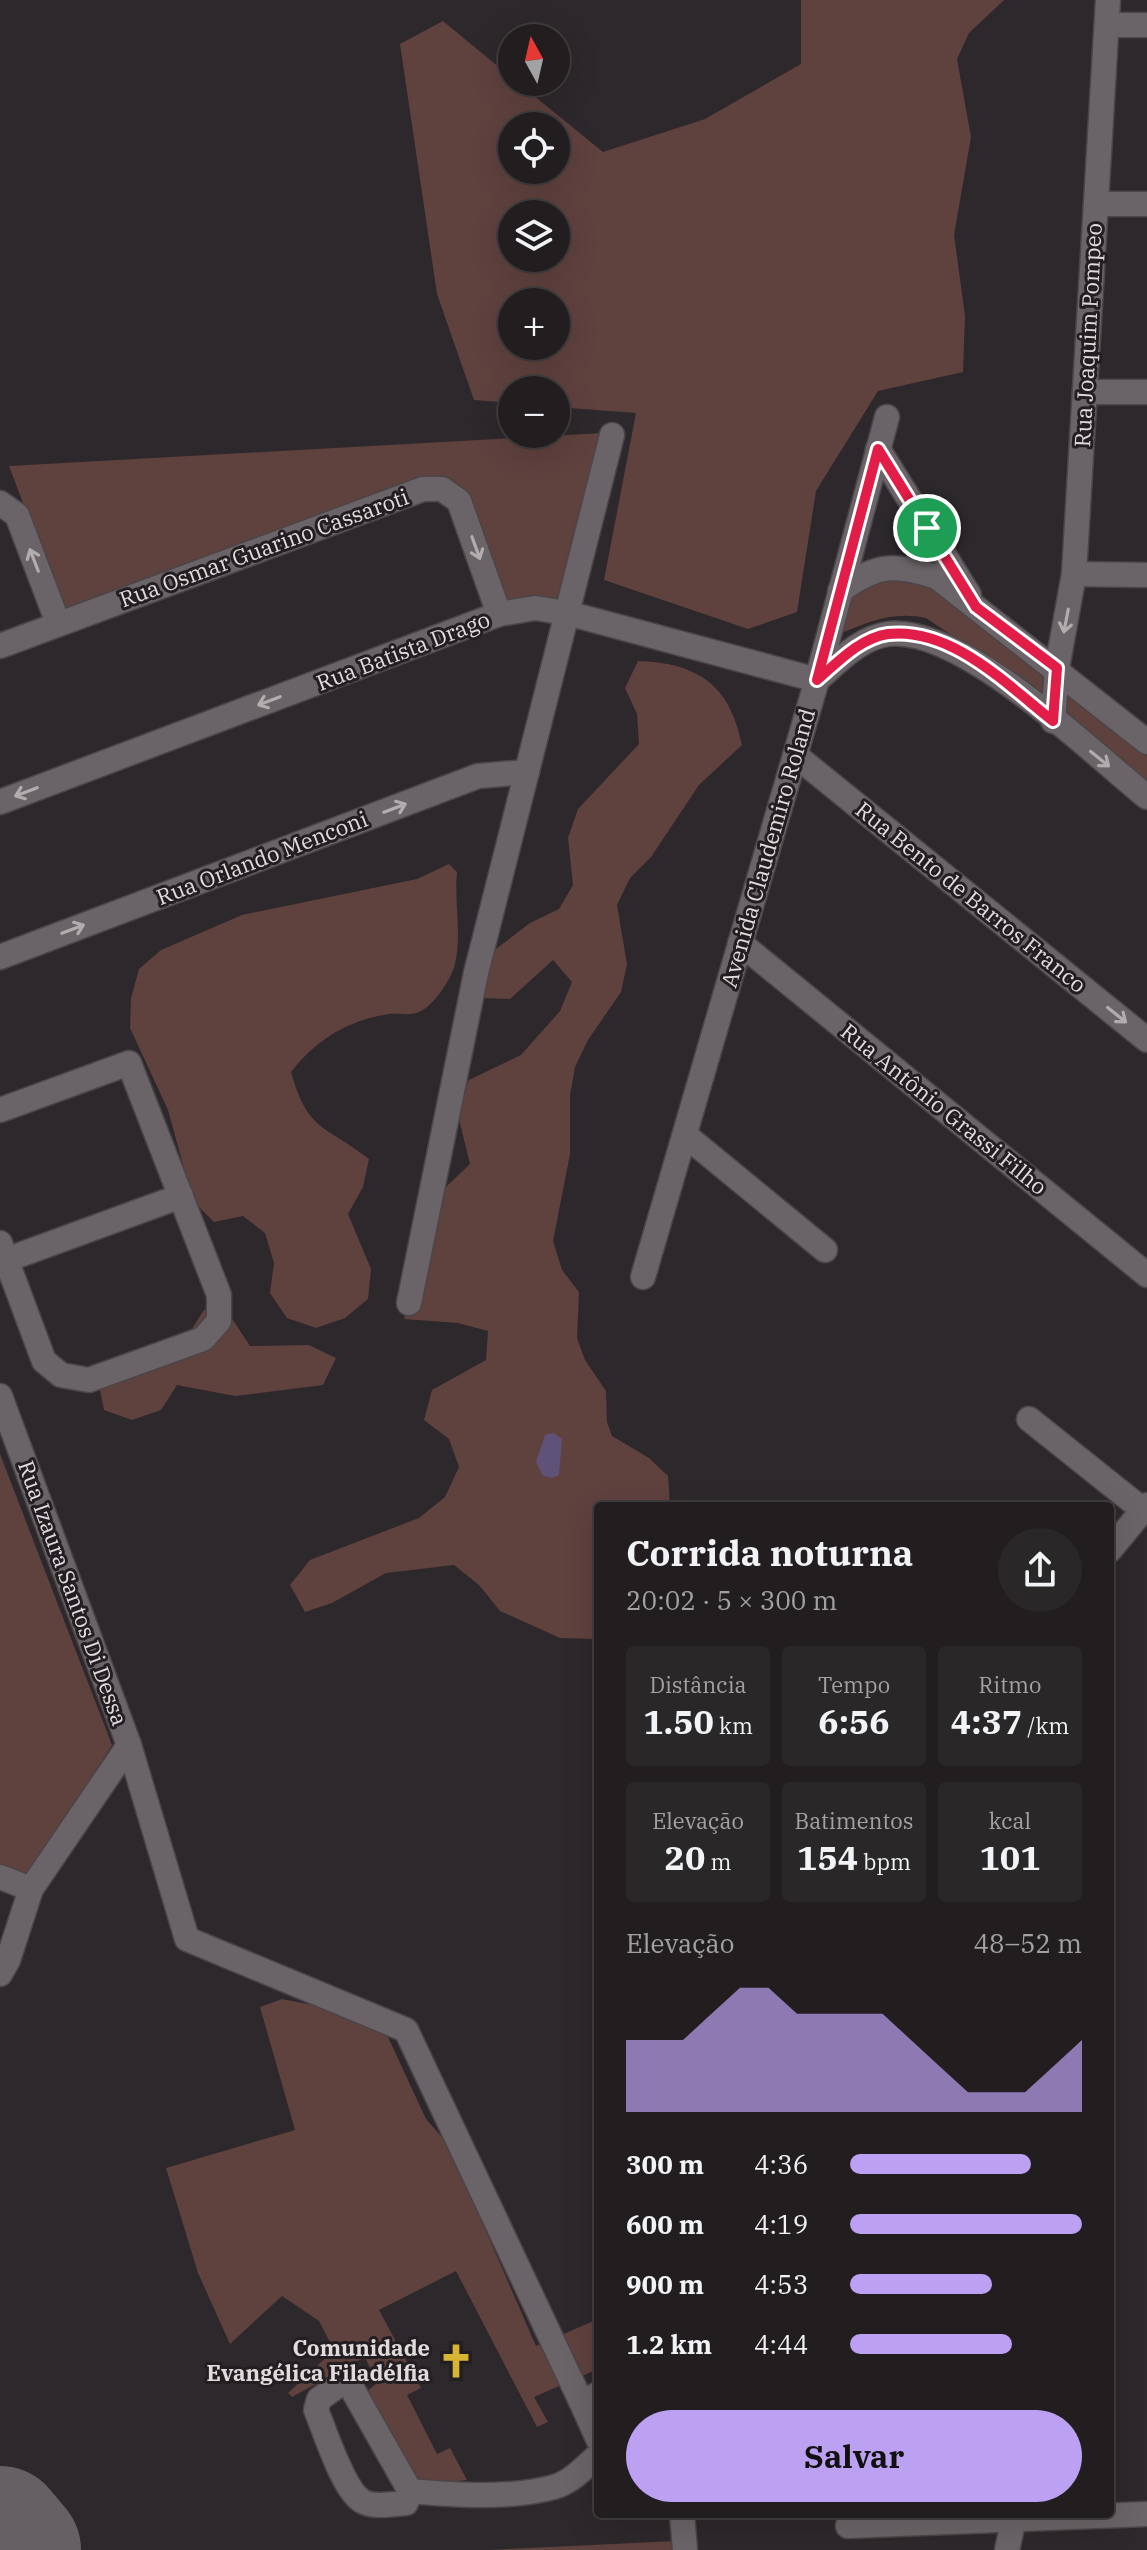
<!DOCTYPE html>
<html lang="pt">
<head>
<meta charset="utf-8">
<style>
	:root { --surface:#221e20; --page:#2a2729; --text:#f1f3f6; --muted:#a2a2a5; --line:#3f3c3e; --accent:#bca0f2 }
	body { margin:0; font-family:"IBM Plex Serif",serif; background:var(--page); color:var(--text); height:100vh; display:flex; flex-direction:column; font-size:30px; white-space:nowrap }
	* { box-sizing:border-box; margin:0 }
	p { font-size:26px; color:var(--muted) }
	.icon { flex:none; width:44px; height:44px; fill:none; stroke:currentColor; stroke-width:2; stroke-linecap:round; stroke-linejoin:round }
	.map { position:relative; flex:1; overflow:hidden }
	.drawer { position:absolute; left:594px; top:1502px; width:520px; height:1016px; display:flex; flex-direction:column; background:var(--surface); border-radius:8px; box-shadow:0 8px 32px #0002,0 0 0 2px var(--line) }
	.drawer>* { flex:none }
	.needle { width:52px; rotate:352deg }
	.tools { position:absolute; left:498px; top:24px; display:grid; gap:16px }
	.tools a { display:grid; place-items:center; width:72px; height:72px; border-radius:50%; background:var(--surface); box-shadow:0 8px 32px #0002,0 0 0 2px var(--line); font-size:40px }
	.pin { position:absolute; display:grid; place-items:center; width:68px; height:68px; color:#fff; margin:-34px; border:4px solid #fff; border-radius:50%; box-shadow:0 2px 8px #0007 }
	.round { display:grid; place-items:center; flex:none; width:84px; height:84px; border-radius:42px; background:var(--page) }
	.summary { display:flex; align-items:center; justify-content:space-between; height:136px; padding:0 32px }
	h1 { font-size:36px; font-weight:800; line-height:60px }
	.metrics { display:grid; grid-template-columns:repeat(3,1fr); gap:12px; height:136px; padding:8px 32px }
	.metrics div { display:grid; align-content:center; border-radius:8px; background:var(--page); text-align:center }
	.metrics b { font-size:34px; font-weight:800 }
	.metrics small { font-size:22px; font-weight:400 }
	.metrics p { font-size:22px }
	.chart { height:224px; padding:16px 32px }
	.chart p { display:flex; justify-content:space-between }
	.chart svg { width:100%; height:144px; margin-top:8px; fill:var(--accent); opacity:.7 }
	.button { display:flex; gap:16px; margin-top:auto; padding:16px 32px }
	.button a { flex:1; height:92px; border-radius:48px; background:var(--accent); color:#111; font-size:32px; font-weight:800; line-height:92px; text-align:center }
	ul { padding:0 32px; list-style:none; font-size:26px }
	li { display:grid; grid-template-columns:128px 96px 1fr; align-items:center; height:60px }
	li i { height:20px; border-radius:10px; background:var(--accent) }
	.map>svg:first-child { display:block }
	.green { fill:#5f413e; fill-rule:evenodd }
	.water { fill:#5e5278 }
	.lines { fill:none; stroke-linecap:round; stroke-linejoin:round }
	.runway { stroke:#666064; stroke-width:130 }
	.minor-casing { stroke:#4a4648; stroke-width:27 }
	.minor { stroke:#6a6367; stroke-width:24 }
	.oneway { stroke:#b1acae }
	.route-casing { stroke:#fff; stroke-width:16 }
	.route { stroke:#e11d48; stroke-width:10 }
	.labels { text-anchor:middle; stroke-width:6; stroke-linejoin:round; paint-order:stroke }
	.street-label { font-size:22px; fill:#e0dcde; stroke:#231e21 }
	.poi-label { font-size:22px; font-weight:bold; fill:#e0dcde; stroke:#231e21; text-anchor:end }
</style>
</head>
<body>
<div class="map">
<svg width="1147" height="2550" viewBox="0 0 1147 2550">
	<rect width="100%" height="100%" fill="#2d282b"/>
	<g class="green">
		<path d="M801,0H1004L969,33L957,59L971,137L954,235L965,316L963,372L878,391L816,491L797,612L748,629L604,580L636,413L556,407V390H512V403L474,400L437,294L400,44L443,21L512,78V82H517L603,152L705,119L801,64ZM512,126H556V170H512ZM512,214H556V258H512ZM512,302H556V346H512Z"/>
		<polygon points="603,433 562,605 505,599 464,492 430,479 63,609 9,466"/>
		<path d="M902,574L947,595L1044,671L1043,697L926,618C892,611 868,622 837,635C850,583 851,586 902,574Z"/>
		<path d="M638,661C698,663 730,685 742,745L699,785L651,857L630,878L617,905L627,964L621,992L588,1040L575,1067L570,1095V1154L553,1241L562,1270L579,1292L577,1338L585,1360L606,1391L607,1422L612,1436L649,1458L668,1476L670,1506H598V1639L560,1638L500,1611L479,1585L454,1565L386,1573L332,1603L305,1612L290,1585L310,1560L419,1518L445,1497L459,1467L449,1439L424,1420L432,1390L486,1360L488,1331L458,1323L404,1319L430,1202L470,1164L456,1107L469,1080L521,1055L560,1011L572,982L553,960L510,999L480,998L492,952L530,923L559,909L573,885L568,838L578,809L639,744L637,714L625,688Z"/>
		<polygon points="1063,686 1147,755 1147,785 1062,715"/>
		<path d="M449,864L457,872C454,902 462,934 455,964C452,978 433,1007 419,1012C411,1016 397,1013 389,1014C348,1020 316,1040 291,1072C308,1132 324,1124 369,1159L363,1187L348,1214L371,1269L368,1299L345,1318L316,1328L287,1318L270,1293L274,1263L265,1233L243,1216L214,1222L193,1201L168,1110L130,1028L131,998L139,969L161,950L242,915L417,879Z"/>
		<polygon points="204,1310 233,1320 250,1346 309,1345 336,1358 323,1385 235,1396 177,1385 161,1410 132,1420 104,1410 99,1385 188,1335"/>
		<polygon points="0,1454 112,1745 28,1878 0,1867"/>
		<polygon points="282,1999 332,2009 388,2037 426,2119 448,2144 536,2346 598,2319 598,2369 534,2397 548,2422 537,2427 456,2271 379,2310 421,2388 407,2395 437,2454 450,2448 467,2480 412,2486 362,2396 377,2383 365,2357 292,2397 288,2393 334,2350 319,2321 282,2296 230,2344 198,2273 166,2168 295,2130 260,2007"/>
		<polygon points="676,2541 676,2550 489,2550"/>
	</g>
	<polygon class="water" points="554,1433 562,1439 559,1475 552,1478 543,1476 536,1462 545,1435"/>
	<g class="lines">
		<polyline class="runway" points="0,2531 16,2550"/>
		<g class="minor-casing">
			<g id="minor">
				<polyline points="1107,25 1147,25"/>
				<polyline points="1096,204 1147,204"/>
				<polyline points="1085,392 1147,392"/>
				<polyline points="878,449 969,595"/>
				<polyline points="0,503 17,515 58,623"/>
				<polyline points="1074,574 1147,575"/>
				<path d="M840,591C878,563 893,564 937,577L1147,742"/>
				<polyline points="0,646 423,489 442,489 459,501 499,614"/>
				<path d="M817,680C837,663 859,638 888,634C961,625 1090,751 1147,797"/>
				<polyline points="1053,721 1057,668 1074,574 1108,0"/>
				<polyline points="795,755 1147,1040"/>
				<polyline points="0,802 499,614 535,608 567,613 817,680"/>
				<polyline points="740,943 1147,1275"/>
				<polyline points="0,957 478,776 527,772"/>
				<polyline points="0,1110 129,1063 219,1295 219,1321 203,1339 89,1380 61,1375 44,1361 0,1243"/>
				<polyline points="685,1135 825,1250"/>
				<polyline points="6,1260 181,1196"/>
				<polyline points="643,1277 817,680 887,417"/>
				<polyline points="409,1303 476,973 612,435"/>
				<polyline points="0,1396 129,1745 187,1939 406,2030 585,2410"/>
				<polyline points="1029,1419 1143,1510"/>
				<polyline points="1110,1550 1147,1505"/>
				<polyline points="0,1877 31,1889"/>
				<polyline points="0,1974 8,1960 31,1889 129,1745"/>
				<path d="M342,2383L350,2385L410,2491L406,2503C393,2504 373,2508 362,2501C343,2490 325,2431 316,2410L319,2399Z"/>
				<polyline points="598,2394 591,2398 585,2410 598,2439"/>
				<path d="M410,2491C455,2495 510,2499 554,2487C571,2482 583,2469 595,2458"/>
				<polyline points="682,2514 685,2550"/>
				<polyline points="848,2526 1147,2514"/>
				<polyline points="1007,2550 1015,2514"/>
			</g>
		</g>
		<use href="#minor" class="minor"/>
	</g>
	<defs><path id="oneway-shaft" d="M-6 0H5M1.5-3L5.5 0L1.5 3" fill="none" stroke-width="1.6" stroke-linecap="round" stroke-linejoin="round" transform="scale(2)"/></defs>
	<g class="oneway">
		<use href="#oneway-shaft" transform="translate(476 548) rotate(70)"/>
		<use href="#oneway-shaft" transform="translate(34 560) rotate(-111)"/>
		<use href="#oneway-shaft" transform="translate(1066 621) rotate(101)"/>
		<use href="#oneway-shaft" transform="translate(269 701) rotate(159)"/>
		<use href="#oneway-shaft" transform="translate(1100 759) rotate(39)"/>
		<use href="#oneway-shaft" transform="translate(26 792) rotate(159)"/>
		<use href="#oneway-shaft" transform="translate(395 808) rotate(-21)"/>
		<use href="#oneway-shaft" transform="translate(73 929) rotate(-21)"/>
		<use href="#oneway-shaft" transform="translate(1117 1015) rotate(39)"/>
	</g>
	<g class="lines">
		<g class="route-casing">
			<path id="route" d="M878,449L976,607L1057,668L1053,721C1007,685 952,627 888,634C860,638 837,663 817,680Z"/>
		</g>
		<use href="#route" class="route"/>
	</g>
	<defs>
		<g id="church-bare" transform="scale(2.76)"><path d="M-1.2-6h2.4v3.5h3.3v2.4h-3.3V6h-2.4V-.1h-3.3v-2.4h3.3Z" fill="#d8b434" stroke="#231e21" stroke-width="2.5" paint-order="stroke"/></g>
	</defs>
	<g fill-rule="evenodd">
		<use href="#church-bare" x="456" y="2361"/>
	</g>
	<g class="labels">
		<g class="street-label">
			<text transform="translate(1088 335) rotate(-87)" y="8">Rua Joaquim Pompeo</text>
			<text transform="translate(264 548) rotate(-20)" y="8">Rua Osmar Guarino Cassaroti</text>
			<text transform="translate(403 651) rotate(-21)" y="8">Rua Batista Drago</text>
			<text transform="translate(768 848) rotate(-74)" y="8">Avenida Claudemiro Roland</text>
			<text transform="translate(262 858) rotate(-21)" y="8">Rua Orlando Menconi</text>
			<text transform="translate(971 897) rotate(39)" y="8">Rua Bento de Barros Franco</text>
			<text transform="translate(944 1109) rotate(39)" y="8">Rua Antônio Grassi Filho</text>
			<text transform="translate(73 1593) rotate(70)" y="8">Rua Izaura Santos Di Dessa</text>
		</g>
		<g class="poi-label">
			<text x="430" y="2356">Comunidade<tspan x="430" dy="25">Evangélica Filadélfia</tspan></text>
		</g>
	</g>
</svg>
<div class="tools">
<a><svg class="needle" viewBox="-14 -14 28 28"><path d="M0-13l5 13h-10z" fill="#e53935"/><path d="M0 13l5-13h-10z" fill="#a2a2a5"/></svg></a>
<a><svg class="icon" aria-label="locate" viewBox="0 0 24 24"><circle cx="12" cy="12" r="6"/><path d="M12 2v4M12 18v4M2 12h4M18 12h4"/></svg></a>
<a><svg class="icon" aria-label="layers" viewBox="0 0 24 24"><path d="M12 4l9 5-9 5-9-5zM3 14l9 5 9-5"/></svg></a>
<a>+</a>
<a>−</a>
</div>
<div class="pin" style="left:927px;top:528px;background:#1e9e55"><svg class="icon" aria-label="arrive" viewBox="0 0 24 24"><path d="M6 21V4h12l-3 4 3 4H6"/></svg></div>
<section class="drawer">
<div class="summary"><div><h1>Corrida noturna</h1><p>20:02 · 5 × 300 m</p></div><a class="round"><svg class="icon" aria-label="share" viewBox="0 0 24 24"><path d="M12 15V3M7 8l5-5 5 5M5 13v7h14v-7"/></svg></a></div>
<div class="metrics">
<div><p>Distância</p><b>1.50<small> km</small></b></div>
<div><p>Tempo</p><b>6:56</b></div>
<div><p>Ritmo</p><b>4:37<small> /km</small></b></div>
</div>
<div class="metrics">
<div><p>Elevação</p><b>20<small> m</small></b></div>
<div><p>Batimentos</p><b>154<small> bpm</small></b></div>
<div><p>kcal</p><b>101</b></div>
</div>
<div class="chart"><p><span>Elevação</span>48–52 m</p>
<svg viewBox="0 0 160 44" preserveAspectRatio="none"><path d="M0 44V22L10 22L20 22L30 14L40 6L50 6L60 14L70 14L80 14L90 14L100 22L110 30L120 38L130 38L140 38L150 30L160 22V44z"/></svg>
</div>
<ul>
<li><b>300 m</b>4:36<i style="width:78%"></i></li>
<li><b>600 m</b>4:19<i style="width:100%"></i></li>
<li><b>900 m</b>4:53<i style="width:61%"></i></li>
<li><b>1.2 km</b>4:44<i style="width:70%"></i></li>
</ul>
<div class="button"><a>Salvar</a></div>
</section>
</div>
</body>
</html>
